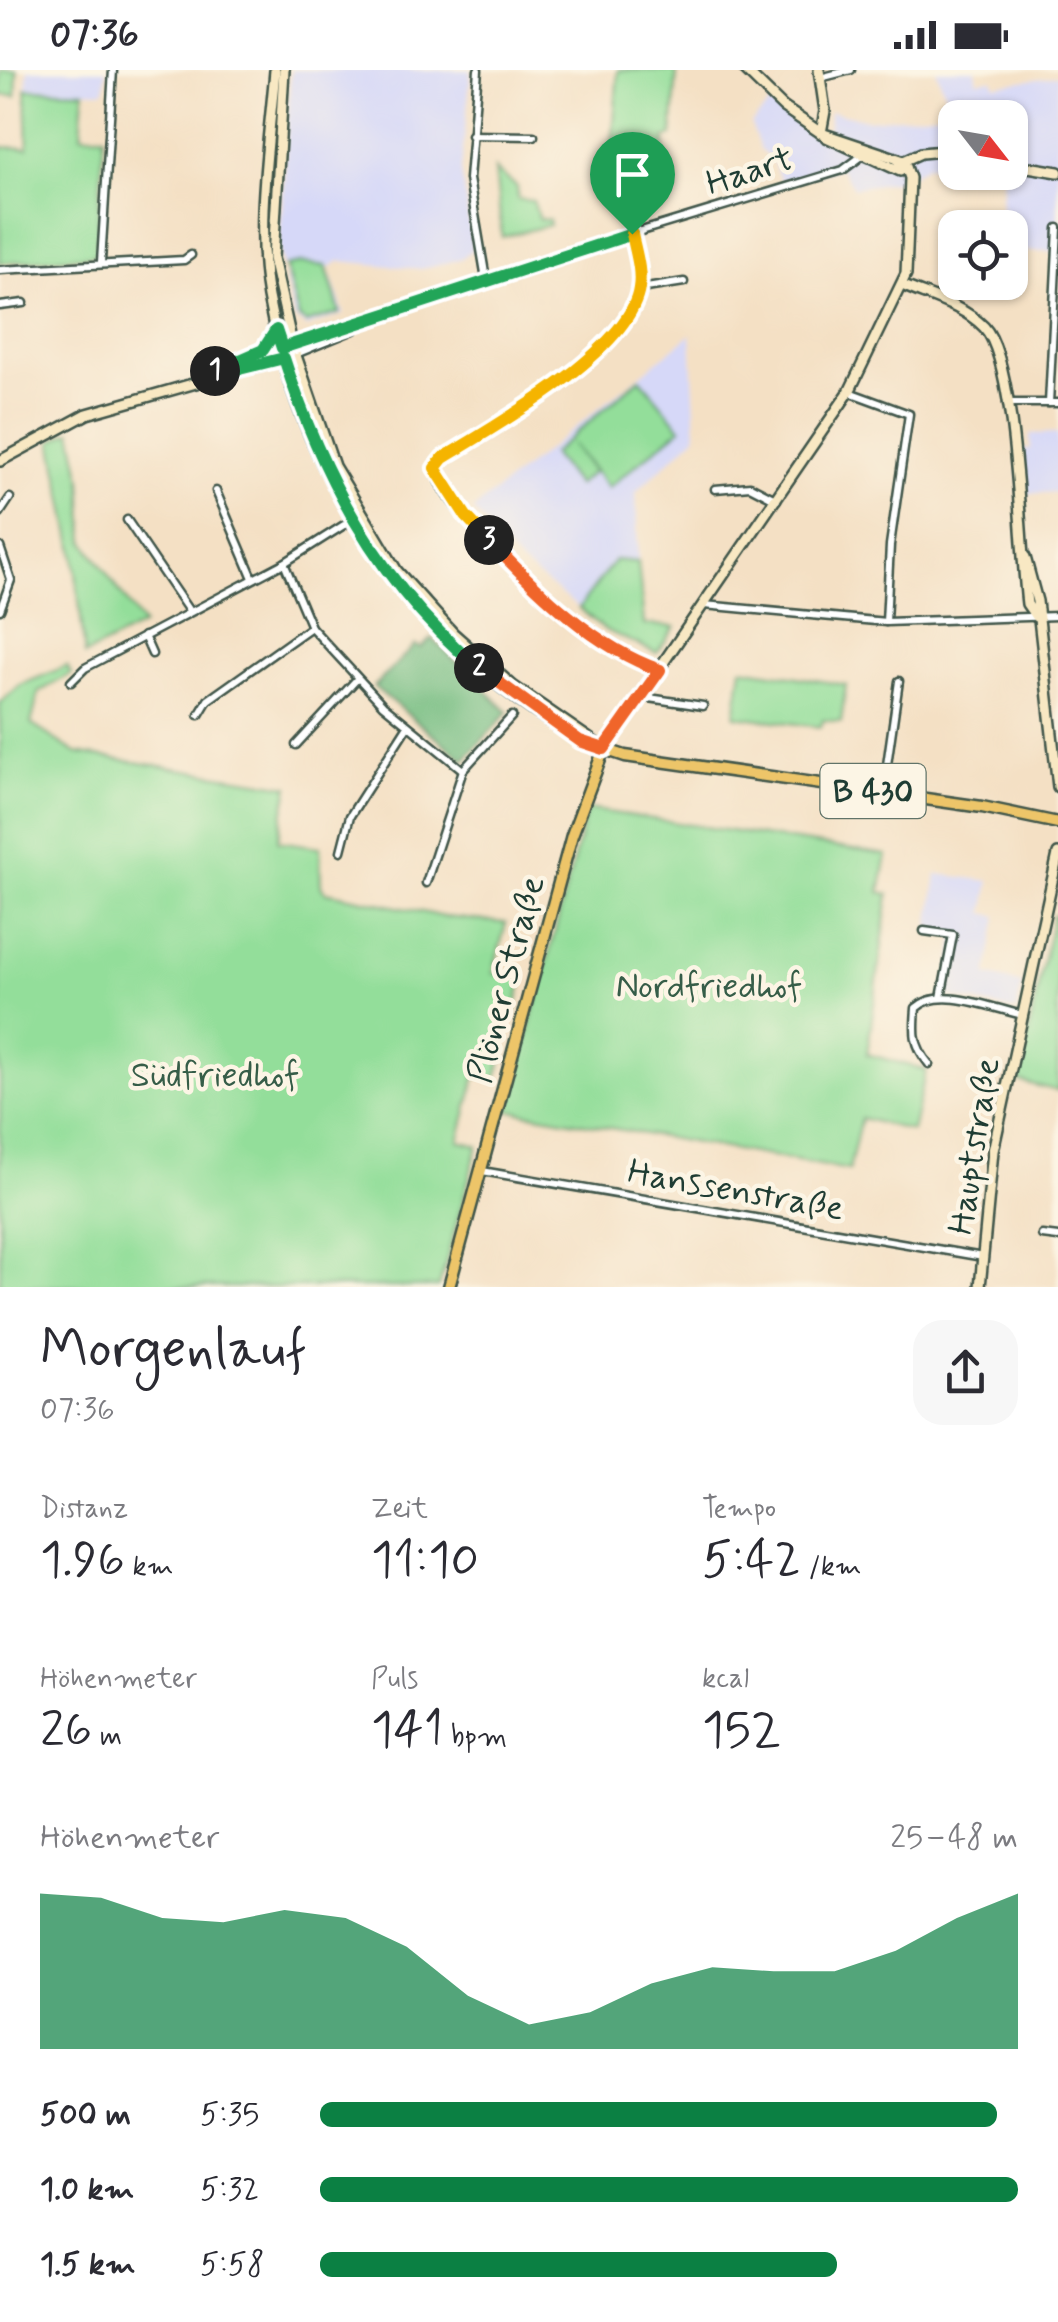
<!DOCTYPE html>
<html lang="de">
<head>
<meta charset="utf-8">
<style>
	:root { --surface:#fff; --page:#f7f7f7; --text:#2b2b33; --muted:#7c7c81; --accent:#0b8043 }
	body { margin:0; font-family:Mynerve,sans-serif; background:var(--page); color:var(--text); height:100vh; display:flex; flex-direction:column; font-size:38px; white-space:nowrap }
	* { box-sizing:border-box; margin:0 }
	p { font-size:32px; color:var(--muted) }
	.icon { flex:none; width:55px; height:55px; fill:none; stroke:currentColor; stroke-width:2; stroke-linecap:round; stroke-linejoin:round }
	.map { position:relative; height:1217px; overflow:hidden }
	.details { display:flex; flex-direction:column; background:var(--surface); flex:1 }
	.details>* { flex:none }
	.needle { width:65px; rotate:121deg }
	.tools { position:absolute; left:938px; top:30px; display:grid; gap:20px }
	.tools a { display:grid; place-items:center; width:90px; height:90px; border-radius:20px; background:var(--surface); box-shadow:0 2px 8px #0004; font-size:50px }
	.pin { position:absolute; display:grid; place-items:center; width:85px; height:85px; color:#fff; margin:-102px -42px; border-radius:50% 50% 50% 0; rotate:-45deg; box-shadow:0 0 10px #0007 }
	.pin .icon { rotate:45deg }
	.km { position:absolute; width:50px; height:50px; margin:-25px; border-radius:50%; background:#222; color:#fff; font-size:28px; line-height:50px; text-align:center }
	.round { display:grid; place-items:center; flex:none; width:105px; height:105px; border-radius:30px; background:var(--page) }
	.head { display:flex; align-items:center; justify-content:space-between; height:170px; padding:0 40px }
	h1 { font-size:55px; font-weight:600; line-height:75px }
	.figures { display:grid; grid-template-columns:repeat(3,1fr); gap:15px; height:170px; padding:10px 40px }
	.figures div { display:grid; align-content:center }
	.figures b { font-size:50px; font-weight:600 }
	.figures small { font-size:28px; font-weight:400 }
	.figures p { font-size:28px }
	.chart { height:280px; padding:20px 40px }
	.chart p { display:flex; justify-content:space-between }
	.chart svg { width:100%; height:180px; margin-top:10px; fill:var(--accent); opacity:.7 }
	ul { padding:0 40px; list-style:none; font-size:32px }
	li { display:grid; grid-template-columns:160px 120px 1fr; align-items:center; height:75px }
	li i { height:25px; border-radius:12px; background:var(--accent) }
	.status { display:flex; justify-content:space-between; align-items:center; height:70px; padding:0 50px; background:var(--surface); direction:ltr }
	.status svg { height:28px; fill:currentColor }
	.map>svg:first-child { display:block }
	.built { fill:#d6d8f8 }
	.green { fill:#93de9a; stroke:#598e67; stroke-width:2.5 }
	.forest { fill:#76bd82; stroke:#4a7d5b; stroke-width:2.5 }
	.lines { fill:none; stroke-linecap:round; stroke-linejoin:round }
	.street-casing { stroke:#3f554a; stroke-width:11 }
	.secondary-casing { stroke:#3f554a; stroke-width:14 }
	.primary-casing { stroke:#3f554a; stroke-width:15 }
	.street { stroke:#fff; stroke-width:6 }
	.secondary { stroke:#f8e8c3; stroke-width:9 }
	.primary { stroke:#edc569; stroke-width:10 }
	.split-1-casing { stroke:#fff; stroke-width:20 }
	.split-2-casing { stroke:#fff; stroke-width:20 }
	.split-3-casing { stroke:#fff; stroke-width:20 }
	.split-4-casing { stroke:#fff; stroke-width:20 }
	.split-1 { stroke:#22a559; stroke-width:12 }
	.split-2 { stroke:#22a559; stroke-width:12 }
	.split-3 { stroke:#f0652b; stroke-width:12 }
	.split-4 { stroke:#f5b400; stroke-width:12 }
	.labels { text-anchor:middle; stroke-width:9; stroke-linejoin:round; paint-order:stroke }
	.shield { fill:#fcf5e5; stroke:#617469; stroke-width:2.5 }
	.shield-label { font-size:32px; font-weight:bold; fill:#1f3d34 }
	.street-label { font-size:35px; fill:#1f3d34; stroke:#fcf5e5 }
	.park-label { font-size:35px; fill:#365d48; stroke:#fcf5e5 }
</style>
</head>
<body>
<div class="status"><b>07:36</b><svg viewBox="0 0 49 12"><path d="M0 12V9h3v3zM5 12V6h3v6zM10 12V3h3v9zM15 12V0h3v12zM26 1h20v11H26zM47 4h2v5h-2z"/></svg></div>
<div class="map">
<svg width="1058" height="1217" viewBox="0 0 1058 1217">
	<rect width="100%" height="100%" fill="#fcf5e5"/>
	<filter id="ink" filterUnits="userSpaceOnUse"><feTurbulence type="fractalNoise" baseFrequency=".01" numOctaves="2"/><feDisplacementMap in="SourceGraphic" scale="20" xChannelSelector="R" yChannelSelector="G"/><feConvolveMatrix kernelMatrix="1 2 1 2 8 2 1 2 1" color-interpolation-filters="sRGB"/></filter>
	<filter id="wash" filterUnits="userSpaceOnUse"><feTurbulence type="fractalNoise" baseFrequency=".0048" numOctaves="4" result="noise"/><feDisplacementMap in="SourceGraphic" scale="40" xChannelSelector="R" yChannelSelector="G"/><feGaussianBlur stdDeviation="2.25" result="paint"/><feColorMatrix in="noise" values="0 0 0 0 0 0 0 0 0 0 0 0 0 0 0 0 0 1.4 0 .05"/><feComposite in="paint" operator="in"/></filter>
	<g filter="url(#wash)">
		<rect width="100%" height="100%" fill="#f4e0c4"/>
		<g class="built">
			<polygon points="28,0 106,0 104,21 26,19"/>
			<polygon points="291,0 471,0 461,100 473,179 461,189 421,199 340,191 328,198 344,244 306,257 294,248 279,179"/>
			<polygon points="936,0 976,0 976,11 993,9 995,15 1058,6 1058,181 1022,181 1017,206 1010,206 1010,158 999,157 1003,105 991,103 1010,102 1010,48 955,48 955,98 926,95 904,110 854,118 840,98 781,112 773,90 760,79 751,54 771,33 822,70 829,57 829,41 869,50 953,42"/>
			<polygon points="691,264 696,366 636,422 638,492 615,490 579,538 518,491 473,440"/>
			<polygon points="1058,363 1058,422 1020,424 1018,380 1031,379 1030,364"/>
			<polygon points="937,804 990,811 984,843 998,846 987,905 1022,914 1016,941 947,926 955,864 929,859"/>
		</g>
		<g class="green">
			<polygon points="0,0 17,0 16,26 0,25"/>
			<polygon points="618,0 677,0 672,66 665,68 664,106 610,104"/>
			<polygon points="26,19 84,21 81,65 104,65 96,185 0,193 0,77 28,78"/>
			<polygon points="495,99 517,117 518,129 533,131 539,149 549,150 550,155 502,167"/>
			<polygon points="301,193 326,196 340,243 306,253 299,248 285,196"/>
			<polygon points="640,308 681,358 608,418 572,374 593,402 577,415 552,384"/>
			<polygon points="72,361 82,410 85,472 143,555 85,585 73,476 52,371"/>
			<polygon points="615,490 638,492 644,554 675,557 657,583 605,560 579,538"/>
			<polygon points="67,596 71,604 39,622 31,654 76,683 289,716 278,771 320,777 321,816 326,822 446,847 506,853 493,903 523,909 514,945 509,944 501,952 494,980 504,983 495,1010 476,1006 459,1071 478,1076 439,1217 0,1217 0,633 20,615"/>
			<polygon points="742,598 846,615 841,652 823,650 821,657 735,646"/>
			<polygon points="587,739 887,785 880,822 889,824 867,984 926,1000 912,1061 861,1048 849,1100 508,1040"/>
			<polygon points="1058,845 1058,1021 1018,1011 1053,846"/>
		</g>
		<polygon class="forest" points="432,568 508,642 464,690 374,617 415,575 421,578"/>
	</g>
	<g filter="url(#ink)">
		<g class="lines">
			<g class="street-casing">
				<g id="street">
					<polyline points="478,0 469,109 486,209"/>
					<polyline points="820,8 851,0"/>
					<polyline points="471,65 534,66"/>
					<path d="M632,164C635,180 642,200 639,218C632,280 493,357 443,388L435,398C445,453 606,581 659,600"/>
					<polyline points="101,192 113,0"/>
					<polyline points="0,200 184,190 191,185"/>
					<polyline points="640,219 684,212"/>
					<polyline points="0,236 24,233"/>
					<polyline points="292,274 562,185 843,100 862,86"/>
					<polyline points="296,284 354,260"/>
					<polyline points="849,322 909,344 890,475 886,552"/>
					<polyline points="1007,333 1058,333"/>
					<polyline points="1049,333 1058,158"/>
					<polyline points="715,419 750,416 777,430"/>
					<polyline points="216,421 253,508"/>
					<polyline points="0,443 10,428"/>
					<polyline points="127,450 189,541"/>
					<polyline points="0,477 11,510 0,540"/>
					<polyline points="284,493 311,557 383,635 463,700"/>
					<polyline points="704,535 886,552 1058,546"/>
					<polyline points="144,566 152,584"/>
					<polyline points="71,612 85,598 284,493 355,448"/>
					<polyline points="642,627 703,636"/>
					<polyline points="199,645 208,630 311,557"/>
					<polyline points="296,675 357,609"/>
					<polyline points="883,723 899,611"/>
					<polyline points="341,781 350,746 407,657"/>
					<polyline points="426,813 463,700 512,646"/>
					<polyline points="924,861 953,865 941,928"/>
					<path d="M929,994C913,975 914,962 916,938C940,915 994,939 1023,945"/>
					<polyline points="482,1101 983,1187"/>
					<polyline points="1042,1165 1058,1167"/>
				</g>
			</g>
			<g class="secondary-casing">
				<g id="secondary">
					<path d="M275,0C269,73 255,154 268,227C297,389 395,547 531,639C555,654 576,671 604,679"/>
					<polyline points="284,0 273,188 292,274 334,396 397,501 453,563 513,616 597,674"/>
					<polyline points="745,0 783,37 821,63 904,91"/>
					<polyline points="819,0 825,41 821,63"/>
					<polyline points="826,67 900,101"/>
					<polyline points="899,93 921,83 955,80"/>
					<polyline points="1010,94 1058,102"/>
					<path d="M902,215C929,227 962,235 984,257C1017,291 1020,479 1027,534L1036,547"/>
					<polyline points="207,307 285,277"/>
					<polyline points="0,391 87,344 287,287"/>
					<polyline points="1025,487 1037,531 1058,717"/>
					<polyline points="604,679 849,322 906,204 910,108 904,91"/>
					<polyline points="980,1217 993,1081 1058,784"/>
				</g>
			</g>
			<g class="primary-casing">
				<polyline id="primary" points="449,1217 572,765 604,679 625,686 982,737 1058,753"/>
			</g>
			<use href="#street" class="street"/>
			<use href="#secondary" class="secondary"/>
			<use href="#primary" class="primary"/>
		</g>
	</g>
	<g class="lines" filter="url(#ink)">
		<g class="split-1-casing">
			<polyline id="split-1" points="215,301 263,280 276,260 282,278 632,164"/>
		</g>
		<g class="split-2-casing">
			<path id="split-2" d="M215,301L207,307L284,288C321,405 382,519 479,598"/>
		</g>
		<g class="split-3-casing">
			<path id="split-3" d="M479,598L580,671L604,679L660,600C595,578 536,520 489,470"/>
		</g>
		<g class="split-4-casing">
			<path id="split-4" d="M489,470L466,446L435,398L443,388C494,357 631,280 639,218C642,200 635,180 632,164"/>
		</g>
		<use href="#split-1" class="split-1"/>
		<use href="#split-2" class="split-2"/>
		<use href="#split-3" class="split-3"/>
		<use href="#split-4" class="split-4"/>
	</g>
	<g class="labels">
		<rect class="shield" x="820.5" y="694" width="105" height="54" rx="8"/>
		<g class="shield-label">
			<text x="873" y="732">B 430</text>
		</g>
		<g class="street-label">
			<text transform="translate(749 100) rotate(-18)" y="12">Haart</text>
			<text transform="translate(505 909) rotate(-75)" y="12">Plöner Straße</text>
			<text transform="translate(973 1076) rotate(-81)" y="12">Hauptstraße</text>
			<text transform="translate(736 1119) rotate(10)" y="12">Hanssenstraße</text>
		</g>
		<g class="park-label">
			<text x="709" y="927">Nordfriedhof</text>
			<text x="215" y="1016">Südfriedhof</text>
		</g>
	</g>
</svg>
<div class="tools">
<a><svg class="needle" viewBox="-14 -14 28 28"><path d="M0-13l5 13h-10z" fill="#e53935"/><path d="M0 13l5-13h-10z" fill="#7c7c81"/></svg></a>
<a><svg class="icon" aria-label="locate" viewBox="0 0 24 24"><circle cx="12" cy="12" r="6"/><path d="M12 2v4M12 18v4M2 12h4M18 12h4"/></svg></a>
</div>
<div class="pin" style="left:632px;top:164px;background:#1e9e55"><svg class="icon" aria-label="arrive" viewBox="0 0 24 24"><path d="M6 21V4h12l-3 4 3 4H6"/></svg></div>
<b class="km" style="left:215px;top:301px">1</b>
<b class="km" style="left:479px;top:598px">2</b>
<b class="km" style="left:489px;top:470px">3</b>
</div>
<section class="details">
<div class="head"><div><h1>Morgenlauf</h1><p>07:36</p></div><a class="round"><svg class="icon" aria-label="share" viewBox="0 0 24 24"><path d="M12 15V3M7 8l5-5 5 5M5 13v7h14v-7"/></svg></a></div>
<div class="figures">
<div><p>Distanz</p><b>1.96<small> km</small></b></div>
<div><p>Zeit</p><b>11:10</b></div>
<div><p>Tempo</p><b>5:42<small> /km</small></b></div>
</div>
<div class="figures">
<div><p>Höhenmeter</p><b>26<small> m</small></b></div>
<div><p>Puls</p><b>141<small> bpm</small></b></div>
<div><p>kcal</p><b>152</b></div>
</div>
<div class="chart"><p><span>Höhenmeter</span>25–48 m</p>
<svg viewBox="0 0 160 44" preserveAspectRatio="none"><path d="M0 44V6L10 7L20 12L30 13L40 10L50 12L60 19L70 31L80 38L90 35L100 28L110 24L120 25L130 25L140 20L150 12L160 6V44z"/></svg>
</div>
<ul>
<li><b>500 m</b>5:35<i style="width:97%"></i></li>
<li><b>1.0 km</b>5:32<i style="width:100%"></i></li>
<li><b>1.5 km</b>5:58<i style="width:74%"></i></li>
</ul>
</section>
</body>
</html>
